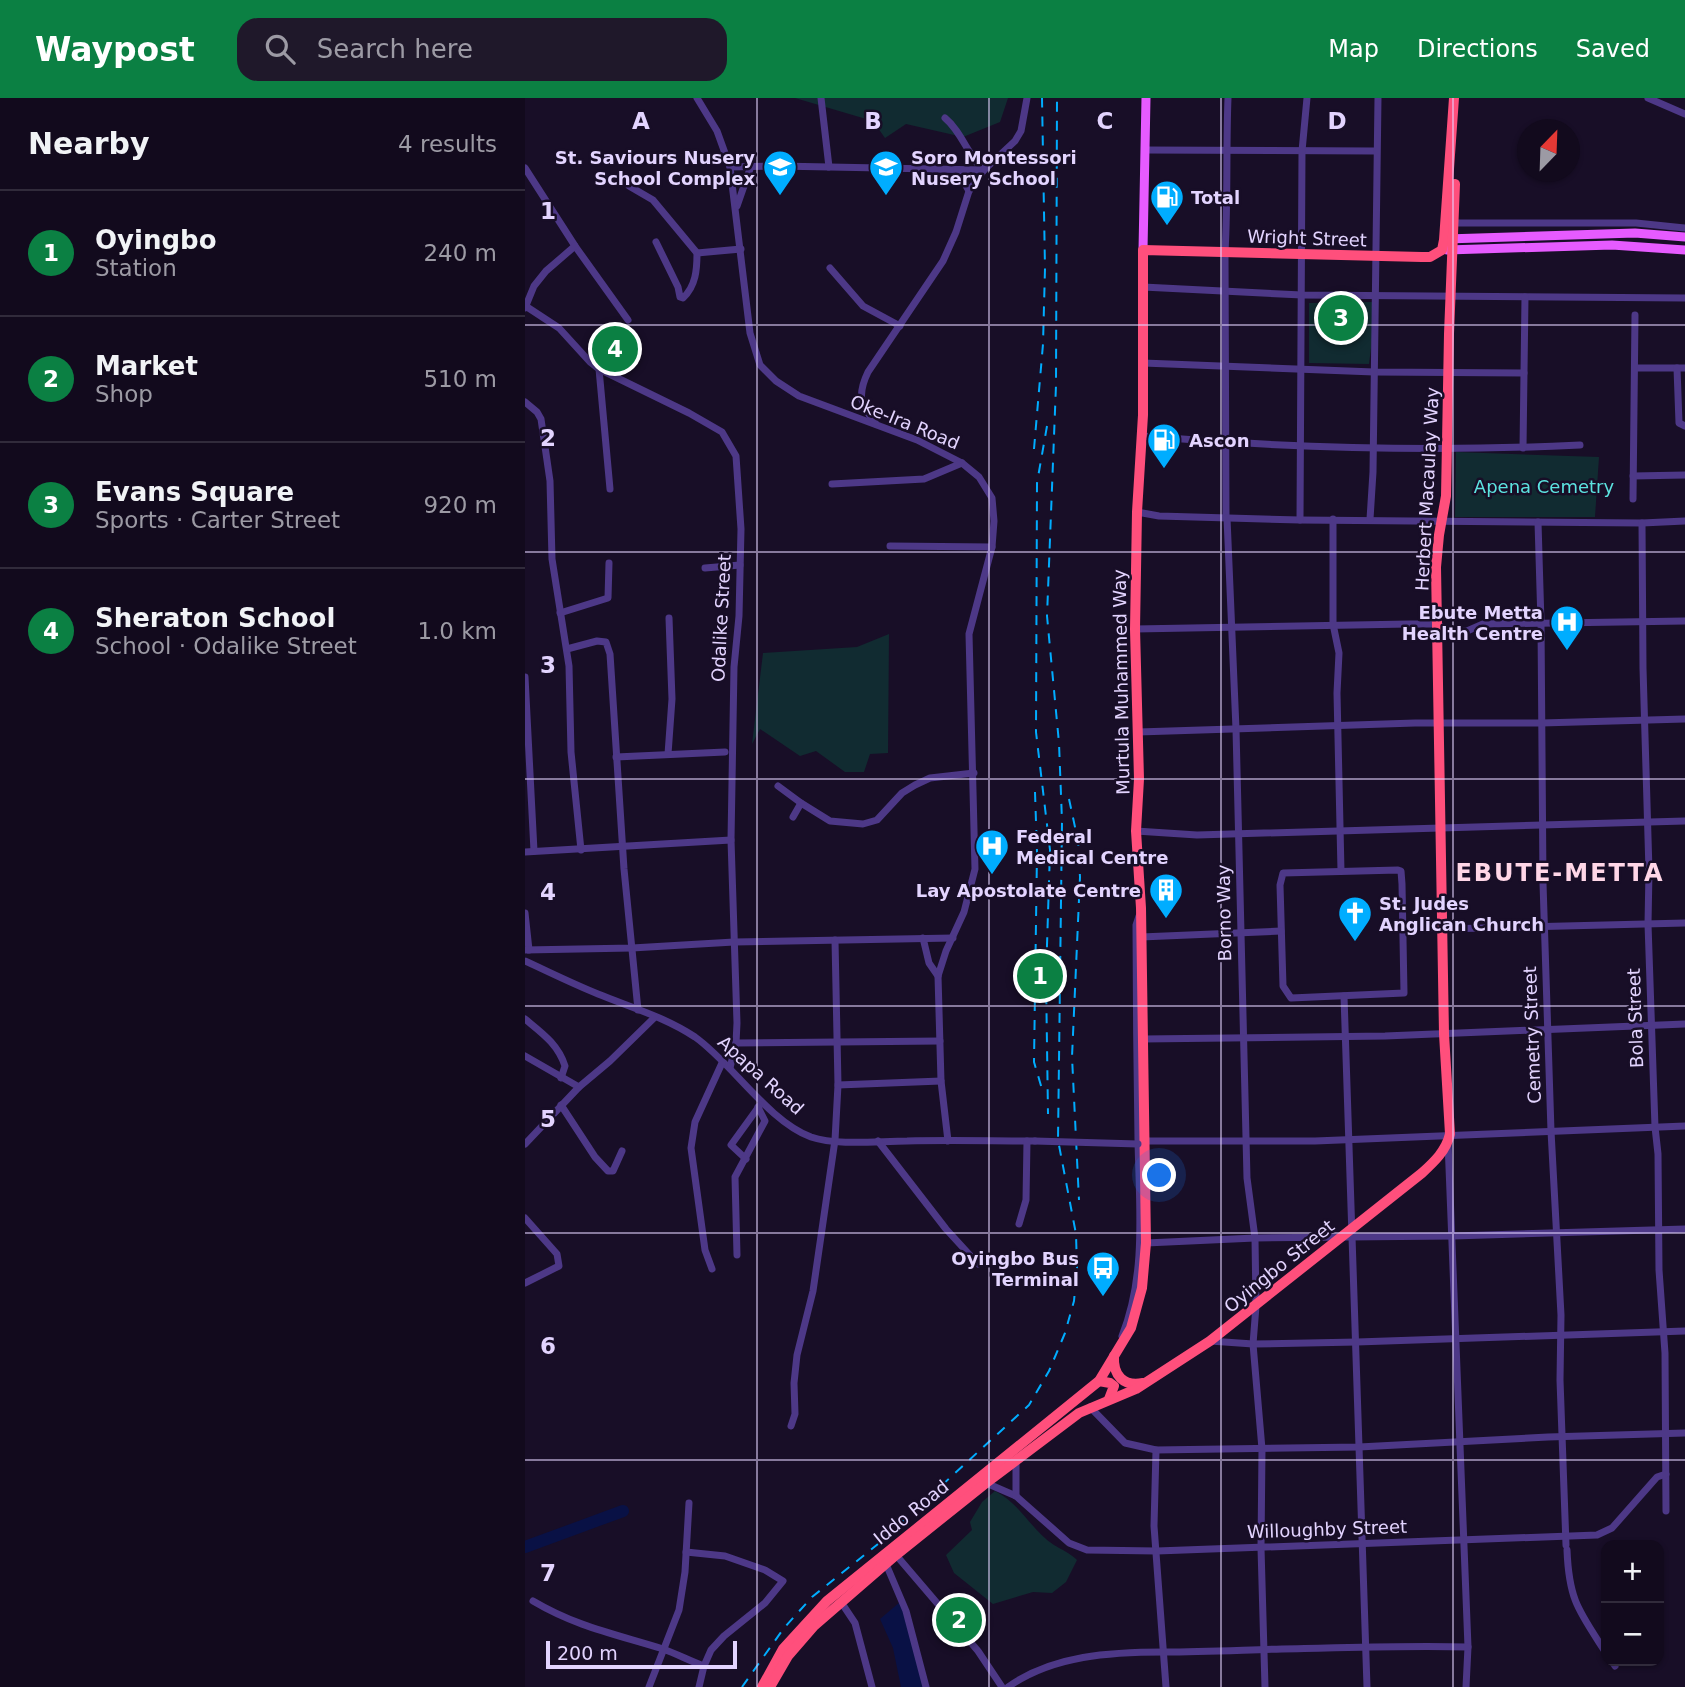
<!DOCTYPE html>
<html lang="en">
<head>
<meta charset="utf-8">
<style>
  :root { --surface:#120a1d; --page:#1f182a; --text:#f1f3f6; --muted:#9c9aa4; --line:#312b3b; --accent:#0b8043 }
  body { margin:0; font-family:"DejaVu Sans",sans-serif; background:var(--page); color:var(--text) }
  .controls { position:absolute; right:21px; bottom:21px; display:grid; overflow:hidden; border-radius:14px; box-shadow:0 2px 5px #0004 }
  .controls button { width:63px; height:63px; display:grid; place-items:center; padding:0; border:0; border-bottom:2px solid var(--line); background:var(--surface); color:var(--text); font:35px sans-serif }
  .compass { position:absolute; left:992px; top:21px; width:63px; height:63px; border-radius:50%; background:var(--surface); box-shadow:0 2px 5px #0004; rotate:23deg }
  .scale { position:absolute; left:21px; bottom:18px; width:191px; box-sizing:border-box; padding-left:7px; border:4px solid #e3d4ff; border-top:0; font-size:19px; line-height:24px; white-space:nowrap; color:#e3d4ff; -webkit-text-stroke:5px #180e27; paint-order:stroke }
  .you { position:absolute; left:635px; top:1078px; width:24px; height:24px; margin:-18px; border:5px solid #fff; border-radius:50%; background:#1a73e8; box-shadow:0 0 0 10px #1a73e833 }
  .badge { display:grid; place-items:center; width:46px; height:46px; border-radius:50%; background:var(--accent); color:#fff; font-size:23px; font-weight:700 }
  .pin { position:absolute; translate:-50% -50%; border:4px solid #fff; box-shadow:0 2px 7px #0006 }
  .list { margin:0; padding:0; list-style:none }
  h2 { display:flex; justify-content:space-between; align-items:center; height:91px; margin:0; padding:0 28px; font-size:30px }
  h2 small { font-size:23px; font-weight:400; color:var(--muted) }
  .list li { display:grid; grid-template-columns:46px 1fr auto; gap:21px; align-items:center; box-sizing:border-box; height:126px; padding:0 28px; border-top:2px solid var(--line) }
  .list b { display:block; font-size:26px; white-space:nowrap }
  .list p { margin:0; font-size:23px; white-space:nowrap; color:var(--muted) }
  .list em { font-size:23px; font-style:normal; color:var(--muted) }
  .icon { flex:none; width:38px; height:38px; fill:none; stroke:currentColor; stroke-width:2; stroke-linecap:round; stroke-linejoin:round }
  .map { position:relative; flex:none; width:1160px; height:1589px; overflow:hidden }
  header { display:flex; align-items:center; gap:42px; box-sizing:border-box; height:98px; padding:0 35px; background:var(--accent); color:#fff }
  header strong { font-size:33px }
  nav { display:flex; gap:38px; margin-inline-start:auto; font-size:24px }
  .search { width:490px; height:63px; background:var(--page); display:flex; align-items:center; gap:18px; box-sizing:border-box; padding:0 24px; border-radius:21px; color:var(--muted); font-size:26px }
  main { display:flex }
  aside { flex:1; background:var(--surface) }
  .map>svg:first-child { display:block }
</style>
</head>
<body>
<header>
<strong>Waypost</strong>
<div class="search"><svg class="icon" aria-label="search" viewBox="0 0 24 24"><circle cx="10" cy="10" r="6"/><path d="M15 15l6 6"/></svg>Search here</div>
<nav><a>Map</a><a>Directions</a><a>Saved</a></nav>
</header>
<main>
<aside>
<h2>Nearby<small>4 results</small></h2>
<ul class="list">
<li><span class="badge">1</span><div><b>Oyingbo</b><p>Station</p></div><em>240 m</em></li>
<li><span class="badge">2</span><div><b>Market</b><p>Shop</p></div><em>510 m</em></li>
<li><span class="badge">3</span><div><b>Evans Square</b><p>Sports · Carter Street</p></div><em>920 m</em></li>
<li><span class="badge">4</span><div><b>Sheraton School</b><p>School · Odalike Street</p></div><em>1.0 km</em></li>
</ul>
</aside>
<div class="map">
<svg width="1160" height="1589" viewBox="0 0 1160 1589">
  <rect width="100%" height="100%" fill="#180e27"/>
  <!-- green -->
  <g fill="#112b31">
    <path d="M 270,0 L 483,0 L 475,24 L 438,39 L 381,26 L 360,40 L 348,23 Z"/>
    <path d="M 847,204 L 848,235 L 844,266 L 784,265 L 784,205 Z"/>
    <path d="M 931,354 L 1074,359 L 1070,419 L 930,419 Z"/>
    <path d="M 364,536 L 363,655 L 345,656 L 339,674 L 320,674 L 291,653 L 275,658 L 235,631 L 227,646 L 238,555 L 332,549 Z"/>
    <path d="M 470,1393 C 495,1405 506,1432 529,1447 C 537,1452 545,1455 552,1462 L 541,1484 L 527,1495 L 508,1494 L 468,1506 L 429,1475 L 421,1457 L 447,1432 L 445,1424 L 457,1404 Z"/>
  </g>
  <!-- water -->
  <path fill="#091145" d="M 375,1504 L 404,1589 L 376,1589 L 368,1550 L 355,1521 Z"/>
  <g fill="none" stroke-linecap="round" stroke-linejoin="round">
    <!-- river -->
    <path stroke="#091145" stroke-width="12" d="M 0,1449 L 98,1413"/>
    <!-- minor -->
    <g stroke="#4d3887" stroke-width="7">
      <path d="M 172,0 L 192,33 L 205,69 L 225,235 L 235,267 L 251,283 L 274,298 L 392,342 L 437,365 L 454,379 L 467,400 L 469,423 L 467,449 L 444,536 L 450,771 L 439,814 L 421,853 L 413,878 L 416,983 L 423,1043"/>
      <path d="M 296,0 L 304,69"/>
      <path d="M 1123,0 L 1160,16"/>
      <path d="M 420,20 C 436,33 443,57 458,72"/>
      <path d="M 620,52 L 850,53"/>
      <path d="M 205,69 L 253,68 L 459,72"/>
      <path d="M 0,70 L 50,148 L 103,222"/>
      <path d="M 432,72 L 444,93"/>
      <path d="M 104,88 L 128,102 L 172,155 C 172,171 171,188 158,200 L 155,199 L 153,189 L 131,144"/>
      <path d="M 212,108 L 226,68"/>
      <path d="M 929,125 L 1111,125 L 1160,130"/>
      <path d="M 172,155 L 216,151"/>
      <path d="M 305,170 L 338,208 L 375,228"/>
      <path d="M 618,189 L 777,197 L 1160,200"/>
      <path d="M 2,209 L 34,230 L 65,264 L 74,271 L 164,315 L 197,334 L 211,358 L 216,431 L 214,518 L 209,569 L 206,742 L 212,925 L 211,945 L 205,970"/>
      <path d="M 0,210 L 9,188 L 21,173 L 50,148"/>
      <path d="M 618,265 L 849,274 L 999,275"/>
      <path d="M 1110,270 L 1160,270"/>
      <path d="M 1152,270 L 1154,325 L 1160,328"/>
      <path d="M 74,271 L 85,391"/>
      <path d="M 0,304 L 12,314 L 16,321 L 25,383 L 27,461 L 44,568 L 46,654 L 56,752"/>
      <path d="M 351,326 C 335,307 332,297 343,274 L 418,163 L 431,134 L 444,93 L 459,72 L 490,43 L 496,33 L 502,0"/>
      <path d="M 617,338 C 762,350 909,354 1055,347"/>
      <path d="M 998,350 L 1000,199"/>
      <path d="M 1108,378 L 1160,377"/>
      <path d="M 307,386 L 399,381 L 437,365"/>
      <path d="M 1108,401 L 1110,217"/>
      <path d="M 612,414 L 634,418 L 775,422 L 1117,425 L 1160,423"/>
      <path d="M 701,420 L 700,154 C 703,102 701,51 703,0"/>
      <path d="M 702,420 L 711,631 L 722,1080 L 730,1140 L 731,1208 L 728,1246 L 737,1351 L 736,1450 L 740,1589"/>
      <path d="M 808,421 L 808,526 L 814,555 L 812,595 L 816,773"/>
      <path d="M 845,421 L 848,374 L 853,0"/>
      <path d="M 775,422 L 777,53 L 782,0"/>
      <path d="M 1013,424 L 1016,525 L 1018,785 L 1026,1033 L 1036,1217 L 1035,1282 L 1041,1447"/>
      <path d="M 1117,425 L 1118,570 L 1124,773 L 1123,826 L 1130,1029 L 1133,1056 L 1134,1172 L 1140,1255 L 1141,1413"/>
      <path d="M 365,448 L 467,449"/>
      <path d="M 180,470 L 215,467"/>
      <path d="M 35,515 L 83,500 L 84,465"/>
      <path d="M 610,531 L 884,526 L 913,526 L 923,534 L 942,533 L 958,526 L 1160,523"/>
      <path d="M 42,551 L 72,543 L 81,544 L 85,556 L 99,771 L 113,912"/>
      <path d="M 0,579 L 9,753"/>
      <path d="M 613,634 L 890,625 L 1016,625 L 1160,621"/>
      <path d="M 143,656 L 147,601 L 144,520"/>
      <path d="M 91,659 L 200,654"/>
      <path d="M 253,688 L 276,705"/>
      <path d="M 268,719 L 276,705 L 305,723 L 338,726 L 352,722 L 377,695 L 390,687 L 405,680 L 449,675"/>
      <path d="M 611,733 L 672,737 L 1160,723"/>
      <path d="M 0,754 L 206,742"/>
      <path d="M 873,772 L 876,773 L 877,786 L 879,895 L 766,900 L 758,888 L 755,787 L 758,775 Z"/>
      <path d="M 0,815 L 4,852"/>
      <path d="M 877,829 L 918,831 L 1160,825"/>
      <path d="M 616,839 L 756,833"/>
      <path d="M 398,840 L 404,865 L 413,878"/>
      <path d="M 0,852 L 107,850 L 209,844 L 428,840"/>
      <path d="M 0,863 C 24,874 48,886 73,896 C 105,909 140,919 170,939 C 207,965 243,1023 286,1039 C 313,1048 353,1043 382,1043 C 424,1042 467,1043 510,1043"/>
      <path d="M 819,898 L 842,1589"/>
      <path d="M 0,921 C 17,935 33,946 40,968 L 36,980"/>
      <path d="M 618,941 L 860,938 L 1160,926"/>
      <path d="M 211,945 L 415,943"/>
      <path d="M 0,958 L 54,989"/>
      <path d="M 313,987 L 416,983"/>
      <path d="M 36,1007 L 70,1059 L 83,1073 L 88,1073 L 97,1053"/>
      <path d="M 353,1043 L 421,1131 L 453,1166"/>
      <path d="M 619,1043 L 790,1043 L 1160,1028"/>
      <path d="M 923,1044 L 943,1549 L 941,1589"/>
      <path d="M 0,1046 L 54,989 L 85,963 L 130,919"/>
      <path d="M 221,1061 L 206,1047 L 235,1007"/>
      <path d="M 0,1120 L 32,1156 L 34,1168 L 0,1185"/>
      <path d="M 494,1126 L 501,1102 L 502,1043"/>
      <path d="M 621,1145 L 730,1140 L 928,1138 L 1160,1131"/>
      <path d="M 212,1157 L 210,1079 L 240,1023 L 233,1009"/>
      <path d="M 187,1171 L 180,1152 L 166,1050 L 170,1024 L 197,965"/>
      <path d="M 597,1238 C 622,1176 614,1106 613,1041 C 612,970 611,898 611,827 L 614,818"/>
      <path d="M 685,1243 L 728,1246 L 832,1244 L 1160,1233"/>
      <path d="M 565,1309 L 600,1345 L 631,1352 L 834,1349 L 1023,1339 L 1160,1335"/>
      <path d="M 266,1328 L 270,1316 L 269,1285 L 272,1257 L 288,1193 L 310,1042 L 313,987 L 310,842"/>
      <path d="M 631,1352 L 629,1428 L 641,1589"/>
      <path d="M 461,1385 L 491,1398 L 544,1445 L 562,1452 L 632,1453 L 1072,1437 L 1087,1430 L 1132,1379 L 1141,1376"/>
      <path d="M 491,1398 L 491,1362"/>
      <path d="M 1042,1452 C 1044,1503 1054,1513 1081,1555"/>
      <path d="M 161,1454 L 200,1458 L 240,1472 L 258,1483 L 240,1505 L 199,1538 L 186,1552 L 179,1568 L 174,1589"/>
      <path d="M 371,1457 L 453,1553 L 477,1589"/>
      <path d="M 361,1466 L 381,1513 L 401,1589"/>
      <path d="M 8,1503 C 52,1529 90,1536 138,1551 C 152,1556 165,1563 179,1568"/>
      <path d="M 316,1504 L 330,1525 L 347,1589"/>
      <path d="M 1087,1563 L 1090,1568"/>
      <path d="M 124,1589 L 154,1512 L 160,1474 L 164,1405"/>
      <path d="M 483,1589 C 528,1557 586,1554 640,1554 C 679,1554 718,1552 757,1551 C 819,1550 881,1547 943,1549"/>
    </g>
    <!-- major -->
    <g stroke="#e65bff" stroke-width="9">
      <path d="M 921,141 L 1110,135 L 1160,139"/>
      <path d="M 618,152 L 621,0"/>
      <path d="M 922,152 L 1087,147 L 1160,152"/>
    </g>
    <!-- highway -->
    <g stroke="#ff4f7c" stroke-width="10">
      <path d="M 589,1258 C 588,1277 598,1289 618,1285"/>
      <path d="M 574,1283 L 585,1285 L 589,1288 L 584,1301"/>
      <path d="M 237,1589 L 258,1551 L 302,1503 L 574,1283 L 606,1230 L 617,1190 L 621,1145 L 616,810 L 611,733 L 614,681 L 610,531 L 612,414 L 618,317 L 618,152 L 897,159 L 905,159 L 917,152 L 919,142 L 929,0"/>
      <path d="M 245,1589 L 263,1558 L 289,1528 L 371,1457 L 461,1385 L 554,1315 L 611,1291 L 685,1243 L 897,1075 C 909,1064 921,1053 925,1036 L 919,936 L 911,469 L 914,437 L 921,398 L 924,236 L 930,86"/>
    </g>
    <!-- rail -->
    <g stroke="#00adff" stroke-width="2" stroke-dasharray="10 9" stroke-linecap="butt">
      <path d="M 522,328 L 512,385 L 511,634 L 525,752 L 521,879 L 523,1016"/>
      <path d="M 509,351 L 518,246 L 520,170 L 517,0"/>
      <path d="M 510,694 L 512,754 L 509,964 L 517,991"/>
      <path d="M 544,701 L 553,743 L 555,779 L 547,959 L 554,1102"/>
      <path d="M 217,1589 L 259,1530 L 287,1499 L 353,1446 L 504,1307 L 524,1273 L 540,1235 L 549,1203 L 552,1170 L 551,1136 L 533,1042 L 537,723 L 534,645 L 522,518 L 531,287 L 532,0"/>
    </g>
    <!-- minor-bridge -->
    <path stroke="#4d3887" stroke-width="7" d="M 510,1043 L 613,1046"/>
  </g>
  <!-- grid -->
  <path fill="none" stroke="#e3d4ff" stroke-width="2" stroke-opacity="0.55" d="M 232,0 L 232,1589M 464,0 L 464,1589M 696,0 L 696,1589M 928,0 L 928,1589M 0,227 L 1160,227M 0,454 L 1160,454M 0,681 L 1160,681M 0,908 L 1160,908M 0,1135 L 1160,1135M 0,1362 L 1160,1362"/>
  <!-- icons -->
  <defs>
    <g id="school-pin" transform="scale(1.75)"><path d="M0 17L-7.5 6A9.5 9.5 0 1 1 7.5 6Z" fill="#00adff" stroke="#180e27"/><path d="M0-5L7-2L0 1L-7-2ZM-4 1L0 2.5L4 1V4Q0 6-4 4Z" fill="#fff"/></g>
    <g id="fuel-pin" transform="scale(1.75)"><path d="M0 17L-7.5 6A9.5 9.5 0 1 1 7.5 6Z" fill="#00adff" stroke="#180e27"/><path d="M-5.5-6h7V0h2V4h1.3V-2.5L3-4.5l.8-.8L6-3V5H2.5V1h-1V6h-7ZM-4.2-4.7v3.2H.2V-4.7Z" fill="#fff"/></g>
    <g id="hospital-pin" transform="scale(1.75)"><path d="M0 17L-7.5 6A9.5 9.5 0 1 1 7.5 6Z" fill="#00adff" stroke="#180e27"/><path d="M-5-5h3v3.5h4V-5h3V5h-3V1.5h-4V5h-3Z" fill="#fff"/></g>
    <g id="building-pin" transform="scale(1.75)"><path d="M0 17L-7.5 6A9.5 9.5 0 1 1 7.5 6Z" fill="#00adff" stroke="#180e27"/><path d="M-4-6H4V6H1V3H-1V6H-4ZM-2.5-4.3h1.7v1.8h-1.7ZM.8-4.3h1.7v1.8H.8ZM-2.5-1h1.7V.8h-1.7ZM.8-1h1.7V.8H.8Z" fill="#fff"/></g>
    <g id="church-pin" transform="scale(1.75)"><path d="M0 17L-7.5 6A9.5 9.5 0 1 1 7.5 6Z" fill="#00adff" stroke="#180e27"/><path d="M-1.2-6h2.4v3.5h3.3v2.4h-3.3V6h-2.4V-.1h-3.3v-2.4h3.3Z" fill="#fff"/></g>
    <g id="bus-pin" transform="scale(1.75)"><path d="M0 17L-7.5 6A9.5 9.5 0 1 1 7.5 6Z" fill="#00adff" stroke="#180e27"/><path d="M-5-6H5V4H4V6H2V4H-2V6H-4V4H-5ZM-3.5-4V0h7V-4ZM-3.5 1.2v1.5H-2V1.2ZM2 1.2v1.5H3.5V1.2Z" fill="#fff"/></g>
  </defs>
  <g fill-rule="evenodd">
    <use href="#school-pin" x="255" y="69"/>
    <use href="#school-pin" x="361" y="69"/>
    <use href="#fuel-pin" x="642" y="99"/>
    <use href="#fuel-pin" x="639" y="342"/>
    <use href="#hospital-pin" x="1042" y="524"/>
    <use href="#hospital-pin" x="467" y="748"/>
    <use href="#building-pin" x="641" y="792"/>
    <use href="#church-pin" x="830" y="815"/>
    <use href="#bus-pin" x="578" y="1170"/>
  </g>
  <g text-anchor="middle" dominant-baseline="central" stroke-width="5" stroke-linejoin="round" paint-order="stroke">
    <!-- poi labels -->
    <g font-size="18" font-weight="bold" fill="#e3d4ff" stroke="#180e27" text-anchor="start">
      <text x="230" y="59" text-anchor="end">St. Saviours Nusery<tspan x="230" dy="21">School Complex</tspan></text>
      <text x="386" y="59">Soro Montessori<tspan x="386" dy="21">Nusery School</tspan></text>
      <text x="666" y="99">Total</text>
      <text x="664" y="342">Ascon</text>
      <text x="1018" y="514" text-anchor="end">Ebute Metta<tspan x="1018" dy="21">Health Centre</tspan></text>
      <text x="491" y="738">Federal<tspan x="491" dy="21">Medical Centre</tspan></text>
      <text x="616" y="792" text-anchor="end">Lay Apostolate Centre</text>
      <text x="854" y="805">St. Judes<tspan x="854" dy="21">Anglican Church</tspan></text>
      <text x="554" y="1160" text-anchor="end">Oyingbo Bus<tspan x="554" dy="21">Terminal</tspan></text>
    </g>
    <!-- street labels -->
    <g font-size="18" fill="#e3d4ff" stroke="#180e27">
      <text transform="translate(782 140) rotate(2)">Wright Street</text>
      <text transform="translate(380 324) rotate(22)">Oke-Ira Road</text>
      <text transform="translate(902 391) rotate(-87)">Herbert Macaulay Way</text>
      <text transform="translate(196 520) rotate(-87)">Odalike Street</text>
      <text transform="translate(596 584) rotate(-91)">Murtula Muhammed Way</text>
      <text transform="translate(699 815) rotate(-91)">Borno Way</text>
      <text transform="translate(1110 920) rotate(-92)">Bola Street</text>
      <text transform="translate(1007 937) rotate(-92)">Cemetry Street</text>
      <text transform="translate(236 977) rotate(42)">Apapa Road</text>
      <text transform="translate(754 1168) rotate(-39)">Oyingbo Street</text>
      <text transform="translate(386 1414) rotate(-39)">Iddo Road</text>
      <text transform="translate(802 1431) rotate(-2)">Willoughby Street</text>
    </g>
    <!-- park labels -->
    <g font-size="18" fill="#5ce3e0" stroke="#180e27">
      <text x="1019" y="388">Apena Cemetry</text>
    </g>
    <!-- district labels -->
    <g font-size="24" font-weight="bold" letter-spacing="2" fill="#ffd6e7" stroke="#180e27">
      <text x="1035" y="775">EBUTE-METTA</text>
    </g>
  </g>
  <g font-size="23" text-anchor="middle" font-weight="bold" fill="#e3d4ff" stroke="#180e27" stroke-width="5" stroke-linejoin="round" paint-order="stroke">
    <text x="116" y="31">A</text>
    <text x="348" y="31">B</text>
    <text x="580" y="31">C</text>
    <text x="812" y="31">D</text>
    <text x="23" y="121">1</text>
    <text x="23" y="348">2</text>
    <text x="23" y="575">3</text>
    <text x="23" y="802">4</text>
    <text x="23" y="1029">5</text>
    <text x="23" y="1256">6</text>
    <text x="23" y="1483">7</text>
  </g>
</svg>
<div class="controls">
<button>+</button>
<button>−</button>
</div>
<svg class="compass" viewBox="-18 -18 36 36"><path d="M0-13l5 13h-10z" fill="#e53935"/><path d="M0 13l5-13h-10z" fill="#9c9aa4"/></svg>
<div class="scale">200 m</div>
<div class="you"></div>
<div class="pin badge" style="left:515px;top:878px">1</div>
<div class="pin badge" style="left:434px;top:1522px">2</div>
<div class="pin badge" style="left:816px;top:220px">3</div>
<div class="pin badge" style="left:90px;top:251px">4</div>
</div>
</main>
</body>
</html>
